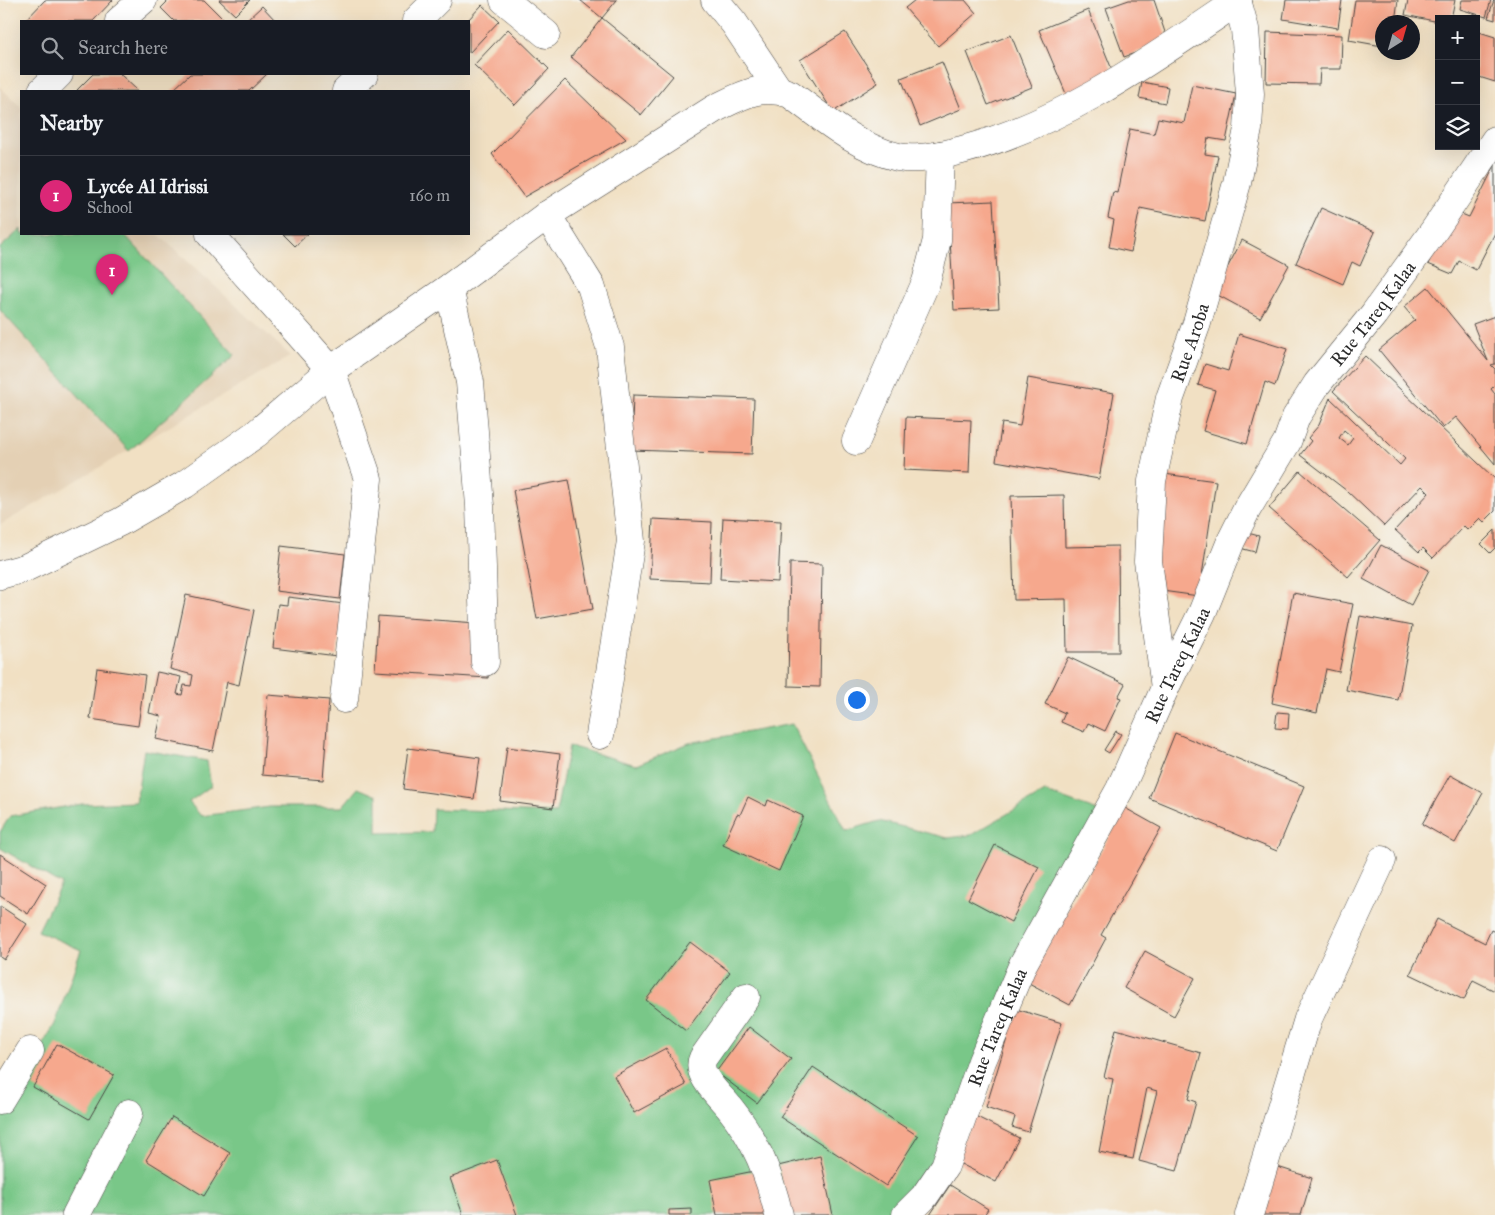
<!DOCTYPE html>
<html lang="en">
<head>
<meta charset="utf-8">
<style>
  :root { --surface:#171b24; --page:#20242c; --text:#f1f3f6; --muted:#9ea1a6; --line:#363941; --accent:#db2777 }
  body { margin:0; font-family:"IM FELL Great Primer",serif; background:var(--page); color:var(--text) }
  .controls { position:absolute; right:15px; top:15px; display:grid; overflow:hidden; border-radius:0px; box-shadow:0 5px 20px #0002 }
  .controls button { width:45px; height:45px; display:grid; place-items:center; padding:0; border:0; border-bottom:1px solid var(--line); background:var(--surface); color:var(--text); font:25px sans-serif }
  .compass { position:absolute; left:1375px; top:15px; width:45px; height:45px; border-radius:50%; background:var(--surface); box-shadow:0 5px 20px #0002; rotate:37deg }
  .you { position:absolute; left:856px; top:699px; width:18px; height:18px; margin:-12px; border:4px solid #fff; border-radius:50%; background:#1a73e8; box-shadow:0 0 0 8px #1a73e833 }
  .badge { display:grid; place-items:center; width:32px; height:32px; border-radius:50%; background:var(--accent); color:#fff; font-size:16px; font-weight:700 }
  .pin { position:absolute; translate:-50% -41px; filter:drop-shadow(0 1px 2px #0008) }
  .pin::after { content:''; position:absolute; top:26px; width:18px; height:15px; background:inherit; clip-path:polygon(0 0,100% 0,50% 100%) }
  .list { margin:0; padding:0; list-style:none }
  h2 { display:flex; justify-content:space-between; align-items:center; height:65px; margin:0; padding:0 20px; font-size:21px }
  h2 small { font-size:16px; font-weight:400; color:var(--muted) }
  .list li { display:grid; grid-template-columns:32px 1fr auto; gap:15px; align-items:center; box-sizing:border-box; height:80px; padding:0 20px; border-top:1px solid var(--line) }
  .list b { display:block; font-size:19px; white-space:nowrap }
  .list p { margin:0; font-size:16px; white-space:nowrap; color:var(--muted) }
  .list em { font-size:16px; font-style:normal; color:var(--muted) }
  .icon { flex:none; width:28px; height:28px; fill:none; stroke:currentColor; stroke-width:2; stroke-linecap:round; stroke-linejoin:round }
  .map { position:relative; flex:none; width:1495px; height:1215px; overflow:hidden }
  .search { position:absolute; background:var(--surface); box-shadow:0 5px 20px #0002; left:20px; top:20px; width:450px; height:55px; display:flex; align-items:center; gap:12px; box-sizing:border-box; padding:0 18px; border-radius:0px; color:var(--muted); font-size:19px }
  .panel { position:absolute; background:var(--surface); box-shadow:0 5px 20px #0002; left:20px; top:90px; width:450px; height:145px; border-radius:0px }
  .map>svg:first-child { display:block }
</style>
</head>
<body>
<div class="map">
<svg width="1495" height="1215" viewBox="0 0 1495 1215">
  <rect width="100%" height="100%" fill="#f6f6f2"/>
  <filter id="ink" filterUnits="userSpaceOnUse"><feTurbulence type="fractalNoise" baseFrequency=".02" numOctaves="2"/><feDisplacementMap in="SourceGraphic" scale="10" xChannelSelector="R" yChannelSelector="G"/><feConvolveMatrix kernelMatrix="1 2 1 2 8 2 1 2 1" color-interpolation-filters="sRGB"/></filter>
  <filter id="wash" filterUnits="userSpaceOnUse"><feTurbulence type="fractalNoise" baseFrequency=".0096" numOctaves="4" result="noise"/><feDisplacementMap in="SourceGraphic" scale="20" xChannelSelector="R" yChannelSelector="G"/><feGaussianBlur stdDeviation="1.12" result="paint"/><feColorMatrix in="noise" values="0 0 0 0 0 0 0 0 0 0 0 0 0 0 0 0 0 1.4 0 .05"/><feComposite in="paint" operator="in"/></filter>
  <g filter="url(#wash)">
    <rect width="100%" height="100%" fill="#f1e0c3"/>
    <!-- built -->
    <path fill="#e4d0b4" d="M 0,87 L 21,107 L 21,234 L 158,234 L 291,356 L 0,525 Z"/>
    <!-- green -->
    <g fill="#79c788" stroke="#52795a">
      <path d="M 21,229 L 21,234 L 124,234 L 235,355 L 129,451 L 0,310 L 0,248 Z"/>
      <path d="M 792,724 L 846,831 L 879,821 L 948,838 L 971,835 L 1045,792 L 1106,814 L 906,1215 L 0,1215 L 0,1115 L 55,1024 L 81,950 L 38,931 L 61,884 L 0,848 L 0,832 L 10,816 L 82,804 L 136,802 L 144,750 L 207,761 L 211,786 L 189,802 L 201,816 L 270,807 L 342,807 L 358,788 L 377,796 L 377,833 L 432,832 L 433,809 L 556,813 L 569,746 L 636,765 L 689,743 Z"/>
    </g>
    <g id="blocks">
      <!-- building -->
      <g fill="#f6a88d" fill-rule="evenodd">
        <path d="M 45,0 L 113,0 L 93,21 L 25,21 Z"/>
        <path d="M 169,0 L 204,0 L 225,21 L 174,21 L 161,8 Z"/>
        <path d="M 219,0 L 250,0 L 235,15 Z"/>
        <path d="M 580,0 L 617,0 L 602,18 Z"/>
        <path d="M 915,0 L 965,0 L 976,13 L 938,46 L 905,8 Z"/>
        <path d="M 1129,0 L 1154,0 L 1168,41 L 1124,57 L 1106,8 Z"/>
        <path d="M 1286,0 L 1342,0 L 1338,28 L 1283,19 Z"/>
        <path d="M 1355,0 L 1398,0 L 1395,22 L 1382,22 L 1382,46 L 1349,40 Z"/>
        <path d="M 1408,0 L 1455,0 L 1451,19 L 1439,19 L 1439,22 L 1405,15 Z"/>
        <path d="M 1462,0 L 1491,0 L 1486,17 L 1460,9 Z"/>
        <path d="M 1494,0 L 1495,0 L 1495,20 L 1488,18 Z"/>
        <path d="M 482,5 L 499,21 L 469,53 L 469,21 L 467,21 Z"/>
        <path d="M 262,6 L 276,21 L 246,21 Z"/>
        <path d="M 1088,10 L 1115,77 L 1067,96 L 1039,30 Z"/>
        <path d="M 602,18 L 673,76 L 641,115 L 571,57 Z"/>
        <path d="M 508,29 L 549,69 L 515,105 L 474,65 Z"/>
        <path d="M 1476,31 L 1495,37 L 1495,82 L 1476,76 Z"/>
        <path d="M 845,32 L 878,83 L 833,112 L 800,60 Z"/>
        <path d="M 1267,32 L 1342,35 L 1341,69 L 1320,69 L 1319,84 L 1266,83 Z"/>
        <path d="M 1011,35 L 1032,87 L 988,105 L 967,52 Z"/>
        <path d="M 942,62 L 961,109 L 920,126 L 901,78 Z"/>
        <path d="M 93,74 L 120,74 L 138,91 L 78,91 L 77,90 Z"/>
        <path d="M 190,74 L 267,74 L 249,91 L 172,91 Z"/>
        <path d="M 565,80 L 626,139 L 524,197 L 492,154 Z"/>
        <path d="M 1142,82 L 1168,87 L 1165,103 L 1139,98 Z"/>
        <path d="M 1192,85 L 1236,94 L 1226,141 L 1208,138 L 1205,154 L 1218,156 L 1205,221 L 1140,208 L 1131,252 L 1109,247 L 1114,220 L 1108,218 L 1113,192 L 1117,193 L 1130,129 L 1154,134 L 1158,118 L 1184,123 Z"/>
        <path d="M 1495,165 L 1495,233 L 1476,270 L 1459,261 L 1452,274 L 1428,264 L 1454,211 L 1469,217 Z"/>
        <path d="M 993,201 L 999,308 L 954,310 L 948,203 Z"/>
        <path d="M 1321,208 L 1375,232 L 1360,266 L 1352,262 L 1343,284 L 1296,263 Z"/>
        <path d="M 283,234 L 308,234 L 295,246 Z"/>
        <path d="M 1242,240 L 1289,265 L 1260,318 L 1214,293 Z"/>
        <path d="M 1428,287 L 1488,361 L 1473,324 L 1495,316 L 1495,364 L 1491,365 L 1495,369 L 1495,385 L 1491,389 L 1495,394 L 1495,464 L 1456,417 L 1443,428 L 1379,350 L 1415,320 L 1404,307 Z"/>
        <path d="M 1239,334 L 1287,349 L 1275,386 L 1265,382 L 1247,444 L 1203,431 L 1215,390 L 1198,385 L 1205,364 L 1228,371 Z"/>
        <path d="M 1365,356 L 1495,479 L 1495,511 L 1484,522 L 1480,518 L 1468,530 L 1464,526 L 1433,558 L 1423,548 L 1419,552 L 1395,530 L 1429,493 L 1422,486 L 1384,526 L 1347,491 L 1300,455 L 1311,441 L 1308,438 L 1319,425 L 1330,398 L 1400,465 L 1405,459 L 1333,391 ZM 1344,430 L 1353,438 L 1348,445 L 1339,438 Z"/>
        <path d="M 1028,378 L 1114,393 L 1099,479 L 996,461 L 1002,423 L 1020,426 Z"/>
        <path d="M 633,395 L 754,399 L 752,454 L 631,450 Z"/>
        <path d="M 906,417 L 971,420 L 969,473 L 904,470 Z"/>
        <path d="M 1300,471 L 1380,540 L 1348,577 L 1269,508 Z"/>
        <path d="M 1164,474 L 1216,481 L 1199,596 L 1147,589 Z"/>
        <path d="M 569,480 L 593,609 L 537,619 L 513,490 Z"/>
        <path d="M 1064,495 L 1065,547 L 1118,546 L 1119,652 L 1067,652 L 1066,599 L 1014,600 L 1011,496 Z"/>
        <path d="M 723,518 L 781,521 L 778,582 L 720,579 Z"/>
        <path d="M 653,519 L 712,522 L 710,582 L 650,579 Z"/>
        <path d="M 1495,530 L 1495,548 L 1490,553 L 1481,544 Z"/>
        <path d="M 1240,531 L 1259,536 L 1255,552 L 1236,547 Z"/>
        <path d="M 1381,545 L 1429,570 L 1411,605 L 1363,579 Z"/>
        <path d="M 281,546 L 345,554 L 340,599 L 276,591 Z"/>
        <path d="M 790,563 L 822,564 L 820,687 L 788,686 Z"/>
        <path d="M 1293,593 L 1353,604 L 1339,672 L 1326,669 L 1317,713 L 1272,703 Z"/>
        <path d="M 186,595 L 254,610 L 239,685 L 227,682 L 213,751 L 156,739 L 161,716 L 149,713 L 157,672 L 181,677 L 177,694 L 182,695 L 184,685 L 191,686 L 193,675 L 170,669 Z"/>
        <path d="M 288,597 L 344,604 L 337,656 L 273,648 L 278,604 L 287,605 Z"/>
        <path d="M 378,616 L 491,624 L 488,678 L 375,671 Z"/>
        <path d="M 1360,616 L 1412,626 L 1398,700 L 1346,690 Z"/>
        <path d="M 1068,657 L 1125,684 L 1118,697 L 1121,698 L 1105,731 L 1088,723 L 1084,732 L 1061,722 L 1065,713 L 1045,704 Z"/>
        <path d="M 97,668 L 145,675 L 138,726 L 90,719 Z"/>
        <path d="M 268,695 L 329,700 L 323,780 L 262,775 Z"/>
        <path d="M 1277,712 L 1289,713 L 1288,729 L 1275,728 Z"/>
        <path d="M 1116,731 L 1121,734 L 1109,753 L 1104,750 Z"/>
        <path d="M 1175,733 L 1304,786 L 1277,851 L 1149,798 Z"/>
        <path d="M 507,747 L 560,754 L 553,808 L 500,801 Z"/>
        <path d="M 408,748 L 480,758 L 474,799 L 403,789 Z"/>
        <path d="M 1450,775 L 1483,793 L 1455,843 L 1422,824 Z"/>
        <path d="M 748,797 L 766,806 L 768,800 L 803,816 L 779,871 L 723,845 L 737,814 L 740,815 Z"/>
        <path d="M 1125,808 L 1161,828 L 1101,935 L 1106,938 L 1070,1005 L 1027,982 Z"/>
        <path d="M 995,845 L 1039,867 L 1011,922 L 968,899 Z"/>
        <path d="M 0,854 L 46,884 L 28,914 L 0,896 Z"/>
        <path d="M 0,906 L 27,924 L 4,960 L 0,957 Z"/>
        <path d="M 1437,919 L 1485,943 L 1491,930 L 1495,932 L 1495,991 L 1473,980 L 1464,1000 L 1410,974 Z"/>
        <path d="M 690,942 L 730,972 L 686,1031 L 646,1000 Z"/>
        <path d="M 1145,951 L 1195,978 L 1174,1016 L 1124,988 Z"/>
        <path d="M 1016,1009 L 1062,1023 L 1028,1132 L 1012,1127 L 1015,1117 L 986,1107 Z"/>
        <path d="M 749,1027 L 791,1059 L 757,1103 L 716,1072 Z"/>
        <path d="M 1116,1029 L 1201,1053 L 1188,1099 L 1196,1102 L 1177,1171 L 1139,1161 L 1157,1091 L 1147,1088 L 1133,1159 L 1099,1152 L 1113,1079 L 1104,1077 Z"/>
        <path d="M 57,1044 L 114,1075 L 89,1119 L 33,1087 Z"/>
        <path d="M 666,1048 L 686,1085 L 634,1113 L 614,1076 Z"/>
        <path d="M 813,1067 L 918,1136 L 886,1186 L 780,1117 Z"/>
        <path d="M 975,1116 L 1019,1138 L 996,1182 L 953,1160 Z"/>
        <path d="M 172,1117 L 230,1153 L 204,1196 L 146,1160 Z"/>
        <path d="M 820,1156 L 833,1215 L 790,1215 L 778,1166 Z"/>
        <path d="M 497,1160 L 517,1215 L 463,1215 L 450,1178 Z"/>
        <path d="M 1268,1164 L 1312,1178 L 1301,1215 L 1253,1215 Z"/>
        <path d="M 759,1170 L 769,1215 L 717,1215 L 710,1180 Z"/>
        <path d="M 950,1185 L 988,1209 L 984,1215 L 930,1215 Z"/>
        <path d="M 692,1209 L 692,1215 L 669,1215 L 669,1210 Z"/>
      </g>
    </g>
  </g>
  <g filter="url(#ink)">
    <use href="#blocks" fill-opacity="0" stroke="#494642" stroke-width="1"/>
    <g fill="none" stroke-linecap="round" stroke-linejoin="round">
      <!-- street casing -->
      <g stroke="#494642" stroke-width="29">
        <g id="street">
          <path d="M 504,0 L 546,34"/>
          <path d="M 715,0 L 734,23 L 778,89"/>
          <path d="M 119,21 L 143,0"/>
          <path d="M 416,21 L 437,0"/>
          <path d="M 42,91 L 59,74"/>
          <path d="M 346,91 L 364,74"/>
          <path d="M 547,215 L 591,286 L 610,347 L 631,541 L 600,735"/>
          <path d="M 210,234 L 331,370 L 368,479 L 344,699"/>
          <path d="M 449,288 L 470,382 L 480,506 L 485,662"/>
          <path d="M 856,441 L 926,282 L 937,240 L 940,155"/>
          <path d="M 0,575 L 25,568 L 120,522 L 184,485 L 257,433 L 331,370 L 449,288 L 547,215 L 714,109 C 741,96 761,83 790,94 C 823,118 857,148 898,157 C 918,161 943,155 962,150 C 1064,123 1151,60 1238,1"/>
          <path id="s1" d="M 1165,688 L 1148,561 L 1152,481 L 1170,398 L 1197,323 L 1237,183 L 1248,129 L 1250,94 L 1245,29 L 1237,0"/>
          <path d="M 746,997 L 703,1058 C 695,1074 719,1095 729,1107 C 756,1140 769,1174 779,1215"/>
          <path d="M 0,1100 L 30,1051"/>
          <path d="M 76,1215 L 129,1113"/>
          <path id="s2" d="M 906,1215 L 924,1197 L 945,1166 L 982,1061 L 1023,964 L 1120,789 L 1165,688 L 1202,613 L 1231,541 L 1247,509 L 1287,442 L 1296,417 L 1317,384 L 1374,314 L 1433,232 L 1495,140"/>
          <path d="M 1249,1215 L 1308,1019 L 1382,860"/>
        </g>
      </g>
      <!-- street -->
      <use href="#street" stroke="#fff" stroke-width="28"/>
    </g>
  </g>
  <g text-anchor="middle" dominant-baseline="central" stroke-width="4" stroke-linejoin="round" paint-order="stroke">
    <!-- street labels -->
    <g font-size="19" fill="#2b2b2b" stroke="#f6f6f2">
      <text stroke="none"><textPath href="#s2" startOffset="1021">Rue Tareq Kalaa</textPath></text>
      <text stroke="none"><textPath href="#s1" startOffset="352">Rue Aroba</textPath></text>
      <text stroke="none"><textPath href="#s2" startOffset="616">Rue Tareq Kalaa</textPath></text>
      <text stroke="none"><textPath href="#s2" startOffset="211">Rue Tareq Kalaa</textPath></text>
    </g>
  </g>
</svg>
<div class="controls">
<button>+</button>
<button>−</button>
<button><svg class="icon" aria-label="layers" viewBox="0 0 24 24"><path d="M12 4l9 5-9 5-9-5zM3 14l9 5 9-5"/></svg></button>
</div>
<svg class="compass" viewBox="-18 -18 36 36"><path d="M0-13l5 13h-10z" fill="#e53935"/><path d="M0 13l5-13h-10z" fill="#9ea1a6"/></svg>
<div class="you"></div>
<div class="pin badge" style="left:112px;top:295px">1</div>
<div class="search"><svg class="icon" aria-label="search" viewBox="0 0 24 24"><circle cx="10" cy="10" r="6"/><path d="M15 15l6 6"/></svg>Search here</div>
<section class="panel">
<h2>Nearby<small></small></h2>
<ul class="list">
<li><span class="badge">1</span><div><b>Lycée Al Idrissi</b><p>School</p></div><em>160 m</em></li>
</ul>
</section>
</div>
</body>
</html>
